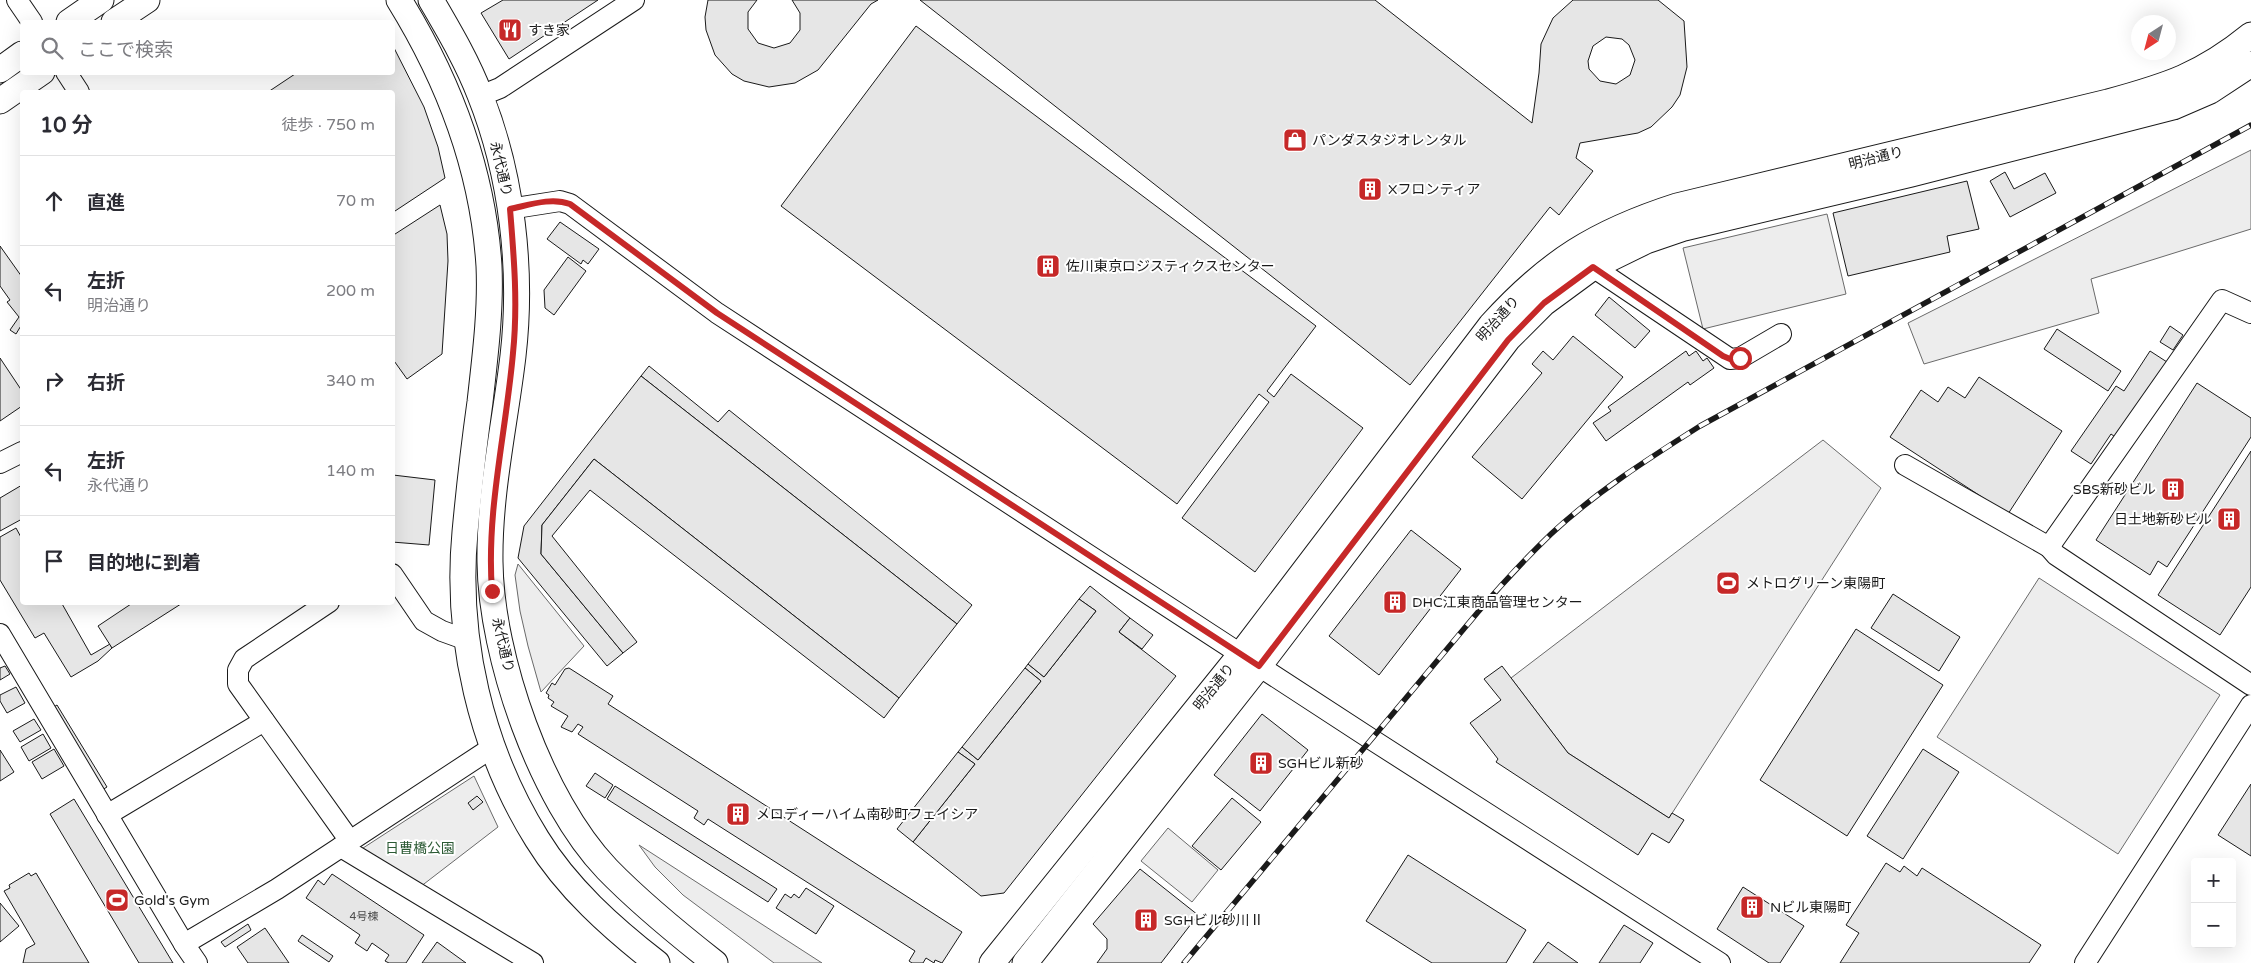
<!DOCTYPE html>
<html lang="ja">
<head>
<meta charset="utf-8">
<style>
  :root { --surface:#fff; --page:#f7f7f7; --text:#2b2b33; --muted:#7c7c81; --line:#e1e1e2 }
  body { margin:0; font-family:"Varela Round","Noto Sans JP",sans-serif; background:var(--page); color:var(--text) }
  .controls { position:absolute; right:15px; bottom:15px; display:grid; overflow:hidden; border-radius:5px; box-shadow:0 5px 20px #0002 }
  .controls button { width:45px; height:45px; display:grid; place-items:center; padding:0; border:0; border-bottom:1px solid var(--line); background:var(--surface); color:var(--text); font:25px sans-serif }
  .compass { position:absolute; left:2131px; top:15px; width:45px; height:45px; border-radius:50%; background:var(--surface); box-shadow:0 5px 20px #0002; rotate:216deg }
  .stop { position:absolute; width:15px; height:15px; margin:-11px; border:4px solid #c62828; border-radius:50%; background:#fff }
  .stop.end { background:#c62828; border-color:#fff; box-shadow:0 1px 5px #0008 }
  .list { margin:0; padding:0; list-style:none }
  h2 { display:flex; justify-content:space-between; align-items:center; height:65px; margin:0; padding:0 20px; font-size:21px }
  h2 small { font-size:16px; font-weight:400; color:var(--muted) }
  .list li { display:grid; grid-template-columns:32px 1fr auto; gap:15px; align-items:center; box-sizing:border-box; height:90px; padding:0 20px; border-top:1px solid var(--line) }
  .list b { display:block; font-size:19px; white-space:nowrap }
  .list p { margin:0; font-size:16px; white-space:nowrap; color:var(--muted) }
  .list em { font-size:16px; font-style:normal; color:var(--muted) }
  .icon { flex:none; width:28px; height:28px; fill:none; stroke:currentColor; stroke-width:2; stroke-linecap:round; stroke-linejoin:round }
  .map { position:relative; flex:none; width:2251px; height:963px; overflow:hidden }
  .search { position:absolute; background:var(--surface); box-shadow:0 5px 20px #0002; left:20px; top:20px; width:375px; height:55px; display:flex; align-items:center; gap:12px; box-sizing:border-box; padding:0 18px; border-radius:5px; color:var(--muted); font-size:19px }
  .panel { position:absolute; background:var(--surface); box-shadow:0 5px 20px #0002; left:20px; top:90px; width:375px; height:515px; border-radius:5px }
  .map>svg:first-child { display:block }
</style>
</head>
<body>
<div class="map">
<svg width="2251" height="963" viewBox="0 0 2251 963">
  <rect width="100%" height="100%" fill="#fff"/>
  <!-- built -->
  <g fill="#ededed" stroke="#6a6a6a">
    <path d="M 2251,150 L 2251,229 L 2091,279 L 2099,313 L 1924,364 L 1908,323 Z"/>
    <path d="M 1827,214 L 1846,294 L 1703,329 L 1683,248 Z"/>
    <path d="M 1823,440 L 1881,488 L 1669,818 L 1568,753 L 1511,678 Z"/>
    <path d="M 518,564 L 584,646 L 541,692 L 528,646 L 520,611 L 515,575 Z"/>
    <path d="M 2039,578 L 2220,695 L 2118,854 L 1937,737 Z"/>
    <path d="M 474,776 L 498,827 L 420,887 L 360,850 Z"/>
    <path d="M 1168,828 L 1218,870 L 1192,902 L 1141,861 Z"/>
    <path d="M 639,845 L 822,963 L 774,963 L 683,895 L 655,867 Z"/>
  </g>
  <!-- building -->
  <g fill="#e6e6e6" stroke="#1a1a1a" fill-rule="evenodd">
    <path d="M 503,0 L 598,0 L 509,59 L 481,13 Z"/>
    <path d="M 708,0 L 757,0 L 748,12 L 748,29 L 758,43 L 774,48 L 790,43 L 800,30 L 800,13 L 792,0 L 878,0 L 871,4 L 818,70 L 795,83 L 769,87 L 744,81 L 732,74 L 715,55 L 706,30 L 705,17 Z"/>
    <path d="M 920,0 L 1375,0 L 1532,123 L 1539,73 L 1541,44 L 1553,18 L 1573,0 L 1658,0 L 1684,21 L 1687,67 L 1680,95 L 1672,107 L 1651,127 L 1638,133 L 1580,143 L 1576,158 L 1593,171 L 1559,215 L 1550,207 L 1410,385 ZM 1606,37 L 1622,39 L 1629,45 L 1635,60 L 1630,75 L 1616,84 L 1600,81 L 1589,69 L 1588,61 L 1593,46 Z"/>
    <path d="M 916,26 L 1316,326 L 1267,391 L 1274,397 L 1291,374 L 1363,428 L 1255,572 L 1182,518 L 1269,402 L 1259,394 L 1177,504 L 781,206 Z"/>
    <path d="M 392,44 L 424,107 L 438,147 L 445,178 L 392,213 L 392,92 L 268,92 L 298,72 L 392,72 Z"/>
    <path d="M 2005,172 L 2014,189 L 2045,173 L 2056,193 L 2010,217 L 1990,181 Z"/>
    <path d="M 1967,181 L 1979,229 L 1947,236 L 1950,252 L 1848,276 L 1833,213 Z"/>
    <path d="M 440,205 L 447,234 L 448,261 L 442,354 L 407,379 L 392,358 L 392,236 Z"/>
    <path d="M 560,222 L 599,249 L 588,264 L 583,260 L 581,264 L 547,239 Z"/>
    <path d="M 0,246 L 22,277 L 22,324 L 16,334 L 10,330 L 19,317 L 7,302 L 10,300 L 0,286 Z"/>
    <path d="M 568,257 L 586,271 L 554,315 L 545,308 L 544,290 Z"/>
    <path d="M 1609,297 L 1650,331 L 1635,348 L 1595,315 Z"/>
    <path d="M 2170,326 L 2183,335 L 2173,350 L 2160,342 Z"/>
    <path d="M 2057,329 L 2121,371 L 2108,391 L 2044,349 Z"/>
    <path d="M 1573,336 L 1623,377 L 1522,499 L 1472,457 L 1542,373 L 1532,364 L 1543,351 L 1553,360 Z"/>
    <path d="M 1686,351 L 1689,356 L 1696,351 L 1703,361 L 1707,358 L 1714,368 L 1690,385 L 1688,382 L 1606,441 L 1593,423 L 1611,411 L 1608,407 Z"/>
    <path d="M 2150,351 L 2167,362 L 2118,439 L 2111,434 L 2091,464 L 2071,451 L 2116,386 L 2124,391 Z"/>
    <path d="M 0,358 L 22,391 L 22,406 L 0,421 Z"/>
    <path d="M 649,366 L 718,422 L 729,410 L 972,605 L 957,624 L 641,376 Z"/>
    <path d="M 641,376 L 957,624 L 899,698 L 594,459 L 542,525 L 541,554 L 623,653 L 607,666 L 518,558 L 524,526 Z"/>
    <path d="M 1979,377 L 2062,431 L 2008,514 L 1890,437 L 1921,390 L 1938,402 L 1948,387 L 1965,398 Z"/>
    <path d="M 2197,383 L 2251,418 L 2251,437 L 2167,567 L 2158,561 L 2150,575 L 2096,540 Z"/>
    <path d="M 2251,451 L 2251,587 L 2220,635 L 2158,595 Z"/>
    <path d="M 594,459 L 899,698 L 884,718 L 590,490 L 552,536 L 637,642 L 623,653 L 541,554 L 542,525 Z"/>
    <path d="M 393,475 L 435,480 L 429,545 L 392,542 Z"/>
    <path d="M 22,485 L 22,519 L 0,531 L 0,498 Z"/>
    <path d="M 16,528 L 22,539 L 22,602 L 61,602 L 91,655 L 110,644 L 112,648 L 98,661 L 71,677 L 44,633 L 35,638 L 0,580 L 0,537 Z"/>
    <path d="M 1411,530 L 1461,569 L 1379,675 L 1329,636 Z"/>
    <path d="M 1090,586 L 1130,618 L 1119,632 L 1176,676 L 1004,893 L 981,896 L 913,842 L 975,764 L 958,752 L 962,747 L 978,760 L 1041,681 L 1025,668 L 1028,664 L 1044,677 L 1096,611 L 1079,599 Z"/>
    <path d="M 1893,594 L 1960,637 L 1939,671 L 1871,628 Z"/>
    <path d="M 1079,599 L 1096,611 L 1044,677 L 1028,664 Z"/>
    <path d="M 134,602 L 184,602 L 112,648 L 98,626 Z"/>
    <path d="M 1130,618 L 1153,635 L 1142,649 L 1119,632 Z"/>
    <path d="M 1856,629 L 1943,685 L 1847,836 L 1760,780 Z"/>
    <path d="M 5,666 L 10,674 L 0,680 L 0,668 Z"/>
    <path d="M 1502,666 L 1568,753 L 1669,818 L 1672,813 L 1684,820 L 1669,843 L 1652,833 L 1638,855 L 1496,762 L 1498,759 L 1470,723 L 1501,700 L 1484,679 Z"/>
    <path d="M 569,668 L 613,696 L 608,704 L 962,932 L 942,963 L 935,960 L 934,963 L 926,958 L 923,963 L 912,963 L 909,961 L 915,951 L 708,819 L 704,825 L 694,818 L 698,811 L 578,734 L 583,727 L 578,724 L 572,732 L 561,727 L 568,716 L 551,706 L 554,702 L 548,698 L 549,695 L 546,693 L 552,683 L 555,685 L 565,669 Z"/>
    <path d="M 1025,668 L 1041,681 L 978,760 L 962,747 Z"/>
    <path d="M 16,687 L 25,703 L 7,713 L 0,701 L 0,695 Z"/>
    <path d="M 57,705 L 107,787 L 102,790 L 52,708 Z"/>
    <path d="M 1262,714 L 1308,750 L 1260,811 L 1214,775 Z"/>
    <path d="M 34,719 L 41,730 L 20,742 L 13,731 Z"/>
    <path d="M 43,734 L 51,748 L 29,761 L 21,747 Z"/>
    <path d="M 54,749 L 64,766 L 42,779 L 32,762 Z"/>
    <path d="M 1923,749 L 1959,772 L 1903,859 L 1867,836 Z"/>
    <path d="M 0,750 L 14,772 L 0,781 Z"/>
    <path d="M 958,752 L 975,764 L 913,842 L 897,829 Z"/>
    <path d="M 595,773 L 613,785 L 605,798 L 586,786 Z"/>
    <path d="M 2251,784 L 2251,856 L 2218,835 Z"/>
    <path d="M 615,786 L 777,889 L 768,902 L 607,799 Z"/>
    <path d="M 477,796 L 483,802 L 473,810 L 468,803 Z"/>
    <path d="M 1232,798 L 1261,822 L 1221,870 L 1192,846 Z"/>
    <path d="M 74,799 L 173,963 L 139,963 L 50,814 Z"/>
    <path d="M 1408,855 L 1526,930 L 1506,963 L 1432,963 L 1366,921 Z"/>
    <path d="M 1886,863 L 1900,872 L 1904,866 L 1917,876 L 1922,868 L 2041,945 L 2029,963 L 1840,963 L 1859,933 L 1846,925 Z"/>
    <path d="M 1140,869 L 1198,915 L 1161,963 L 1097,963 L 1107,949 L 1107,939 L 1093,924 Z"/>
    <path d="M 29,873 L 31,876 L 36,873 L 89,963 L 23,963 L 26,949 L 35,944 L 4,891 L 10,888 L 9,885 Z"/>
    <path d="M 332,874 L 424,935 L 406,963 L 389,963 L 385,961 L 389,955 L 372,943 L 367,951 L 355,943 L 360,935 L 306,898 L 318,880 L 324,885 Z"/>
    <path d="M 1743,887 L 1804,926 L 1780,963 L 1769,963 L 1717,929 Z"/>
    <path d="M 806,888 L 834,906 L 816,934 L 776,908 L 785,894 L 791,898 L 794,894 L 799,898 Z"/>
    <path d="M 0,903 L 19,926 L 0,942 Z"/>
    <path d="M 248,924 L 251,930 L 225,947 L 221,942 Z"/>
    <path d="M 1624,925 L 1653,943 L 1640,963 L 1599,963 Z"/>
    <path d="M 265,928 L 289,963 L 248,963 L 237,947 Z"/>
    <path d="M 302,935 L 333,956 L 329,962 L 298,941 Z"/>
    <path d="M 437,942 L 466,963 L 422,963 Z"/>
    <path d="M 1548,942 L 1578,963 L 1533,963 Z"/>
  </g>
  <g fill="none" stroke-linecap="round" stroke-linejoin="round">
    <!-- minor casing -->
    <g stroke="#1a1a1a" stroke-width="22">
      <g id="minor">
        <path d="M 17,0 L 32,22"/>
        <path d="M 66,72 L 79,92"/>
        <path d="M 480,96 L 500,88 L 634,0"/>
        <path d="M 509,209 L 560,201 L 570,204 L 717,313 L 1371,739 L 1720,963"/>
        <path d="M 1593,267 L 1730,359 L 1740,358 L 1781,334"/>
        <path d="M 0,463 L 22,452"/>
        <path d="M 1905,465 L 2049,547 L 2056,555 L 2251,685"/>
        <path d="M 2049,547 L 2222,300 L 2251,313"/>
        <path d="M 392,574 L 424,621 L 442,631 L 467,640"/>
        <path d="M 329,602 L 244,659 L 238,670 L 238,684 L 350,841"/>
        <path d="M 0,634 L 184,944"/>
        <path d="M 107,815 L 264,721"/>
        <path d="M 341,847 L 533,963"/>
        <path d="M 197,963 L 184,944 L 277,889 L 493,747"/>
        <path d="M 2085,963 L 2251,705"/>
      </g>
    </g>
    <!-- major casing -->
    <g stroke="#1a1a1a" stroke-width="27">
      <g id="major">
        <path d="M 399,0 C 449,81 483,171 489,266 C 491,311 485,357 480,402 C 474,445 469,489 465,532 C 455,638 481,749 537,839 C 567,888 612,928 657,963"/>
        <path d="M 431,0 C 449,31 467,61 480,95 C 512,175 523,270 513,356 C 505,424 489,493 490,562 C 491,657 541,800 607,869 C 640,903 678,934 715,963"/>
        <path d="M 69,22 L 101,0"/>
        <path d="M 114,22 L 147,0"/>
        <path d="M 0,70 L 22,54"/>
        <path d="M 0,101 L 42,72"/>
        <path d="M 992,963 L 1241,654 L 1491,325 C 1548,262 1596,232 1677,206 L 2108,102 C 2167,86 2202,75 2251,35"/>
        <path d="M 1025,963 L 1259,666 L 1508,339 L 1544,303 L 1593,267 L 1646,241 L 1684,228 L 1911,174 L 2173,107 L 2210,91 L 2251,64"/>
      </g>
    </g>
    <!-- minor -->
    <use href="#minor" stroke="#fff" stroke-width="20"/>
    <!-- major -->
    <use href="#major" stroke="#fff" stroke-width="25"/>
    <!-- rail casing -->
    <g stroke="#1a1a1a" stroke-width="5.5">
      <path id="rail" d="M 1184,963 L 1478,612 C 1501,585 1525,559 1551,534 C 1596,492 1648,459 1700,426 L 2251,125"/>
    </g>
    <!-- rail -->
    <use href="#rail" stroke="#fff" stroke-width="4" stroke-dasharray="11" stroke-linecap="butt"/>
  </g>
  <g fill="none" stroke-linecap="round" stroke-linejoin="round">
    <!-- route -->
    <path stroke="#c62828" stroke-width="6" d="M 492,591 C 486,511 506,433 513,353 C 518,305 514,257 510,209 C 529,205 551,197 570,204 L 717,313 L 1259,666 L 1508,340 L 1544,303 L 1593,267 L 1723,356 L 1730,359 L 1740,358"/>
  </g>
  <!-- icons -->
  <defs>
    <g id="restaurant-square" transform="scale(1.25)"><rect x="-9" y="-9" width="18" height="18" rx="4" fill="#c62828" stroke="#fff"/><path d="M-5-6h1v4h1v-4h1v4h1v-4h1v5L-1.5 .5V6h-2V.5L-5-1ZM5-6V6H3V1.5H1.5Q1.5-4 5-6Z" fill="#fff"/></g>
    <g id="shop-square" transform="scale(1.25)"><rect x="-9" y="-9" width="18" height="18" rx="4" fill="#c62828" stroke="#fff"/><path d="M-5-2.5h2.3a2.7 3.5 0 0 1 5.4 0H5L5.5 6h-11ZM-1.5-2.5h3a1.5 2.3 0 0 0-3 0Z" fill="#fff"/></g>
    <g id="building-square" transform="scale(1.25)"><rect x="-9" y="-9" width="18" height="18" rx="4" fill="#c62828" stroke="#fff"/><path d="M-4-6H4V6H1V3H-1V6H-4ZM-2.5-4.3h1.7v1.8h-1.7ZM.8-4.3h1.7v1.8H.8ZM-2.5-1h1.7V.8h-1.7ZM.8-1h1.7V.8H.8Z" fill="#fff"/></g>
    <g id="stadium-square" transform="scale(1.25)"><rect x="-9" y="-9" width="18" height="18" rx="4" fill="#c62828" stroke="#fff"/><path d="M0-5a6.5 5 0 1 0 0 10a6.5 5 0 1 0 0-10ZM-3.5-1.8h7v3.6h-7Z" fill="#fff"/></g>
  </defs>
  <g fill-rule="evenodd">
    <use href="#restaurant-square" x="510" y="30"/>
    <use href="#shop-square" x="1295" y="140"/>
    <use href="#building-square" x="1370" y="189"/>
    <use href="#building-square" x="1048" y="266"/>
    <use href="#building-square" x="2173" y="489"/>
    <use href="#building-square" x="2229" y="519"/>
    <use href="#stadium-square" x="1728" y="583"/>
    <use href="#building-square" x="1395" y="602"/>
    <use href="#building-square" x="1261" y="763"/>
    <use href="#building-square" x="738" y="814"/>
    <use href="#stadium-square" x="117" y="900"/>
    <use href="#building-square" x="1752" y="907"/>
    <use href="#building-square" x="1146" y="920"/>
  </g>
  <g text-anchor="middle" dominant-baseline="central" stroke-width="4" stroke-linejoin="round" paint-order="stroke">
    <!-- number labels -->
    <g font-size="11" fill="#4d4d4d">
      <text x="364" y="916">4号棟</text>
    </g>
    <!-- poi labels -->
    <g font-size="14" fill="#1a1a1a" stroke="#fff" text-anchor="start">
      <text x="528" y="30">すき家</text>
      <text x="1312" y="140">パンダスタジオレンタル</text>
      <text x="1388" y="189">Xフロンティア</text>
      <text x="1066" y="266">佐川東京ロジスティクスセンター</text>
      <text x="2156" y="489" text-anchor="end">SBS新砂ビル</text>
      <text x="2212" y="519" text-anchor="end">日土地新砂ビル</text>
      <text x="1746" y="583">メトログリーン東陽町</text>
      <text x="1412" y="602">DHC江東商品管理センター</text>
      <text x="1278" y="763">SGHビル新砂</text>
      <text x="756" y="814">メロディーハイム南砂町フェイシア</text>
      <text x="134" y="900">Gold's Gym</text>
      <text x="1770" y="907">Nビル東陽町</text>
      <text x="1164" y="920">SGHビル砂川Ⅱ</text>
    </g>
    <!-- street labels -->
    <g font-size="14" fill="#1a1a1a" stroke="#fff">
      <text transform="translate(1876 158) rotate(-14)">明治通り</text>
      <text transform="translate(501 169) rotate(77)">永代通り</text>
      <text transform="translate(1498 319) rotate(-48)">明治通り</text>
      <text transform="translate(503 645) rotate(77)">永代通り</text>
      <text transform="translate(1214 687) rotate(-51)">明治通り</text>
    </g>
    <!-- park labels -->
    <g font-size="14" fill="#2b5a34" stroke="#fff">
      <text x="420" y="848">日曹橋公園</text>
    </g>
  </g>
</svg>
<div class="controls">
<button>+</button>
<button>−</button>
</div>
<svg class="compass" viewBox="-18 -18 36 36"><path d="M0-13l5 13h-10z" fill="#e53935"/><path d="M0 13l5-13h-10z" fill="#7c7c81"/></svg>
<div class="stop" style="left:1740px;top:358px"></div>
<div class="stop end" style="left:492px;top:591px"></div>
<div class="search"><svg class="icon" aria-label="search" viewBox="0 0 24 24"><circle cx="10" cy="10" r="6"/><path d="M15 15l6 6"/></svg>ここで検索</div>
<section class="panel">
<h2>10 分<small>徒歩 · 750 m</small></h2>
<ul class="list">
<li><svg class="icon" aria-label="ahead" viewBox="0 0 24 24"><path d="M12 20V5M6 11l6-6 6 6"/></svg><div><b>直進</b></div><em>70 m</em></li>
<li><svg class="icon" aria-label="left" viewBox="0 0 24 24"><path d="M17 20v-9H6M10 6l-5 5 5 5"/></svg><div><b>左折</b><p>明治通り</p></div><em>200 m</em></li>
<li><svg class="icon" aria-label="right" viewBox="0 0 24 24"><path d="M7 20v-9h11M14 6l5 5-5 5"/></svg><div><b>右折</b></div><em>340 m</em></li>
<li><svg class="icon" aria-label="left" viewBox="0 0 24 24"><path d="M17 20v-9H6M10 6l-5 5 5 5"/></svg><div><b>左折</b><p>永代通り</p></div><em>140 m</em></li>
<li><svg class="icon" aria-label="arrive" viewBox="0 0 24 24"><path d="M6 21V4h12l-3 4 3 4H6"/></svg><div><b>目的地に到着</b></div></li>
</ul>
</section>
</div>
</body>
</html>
